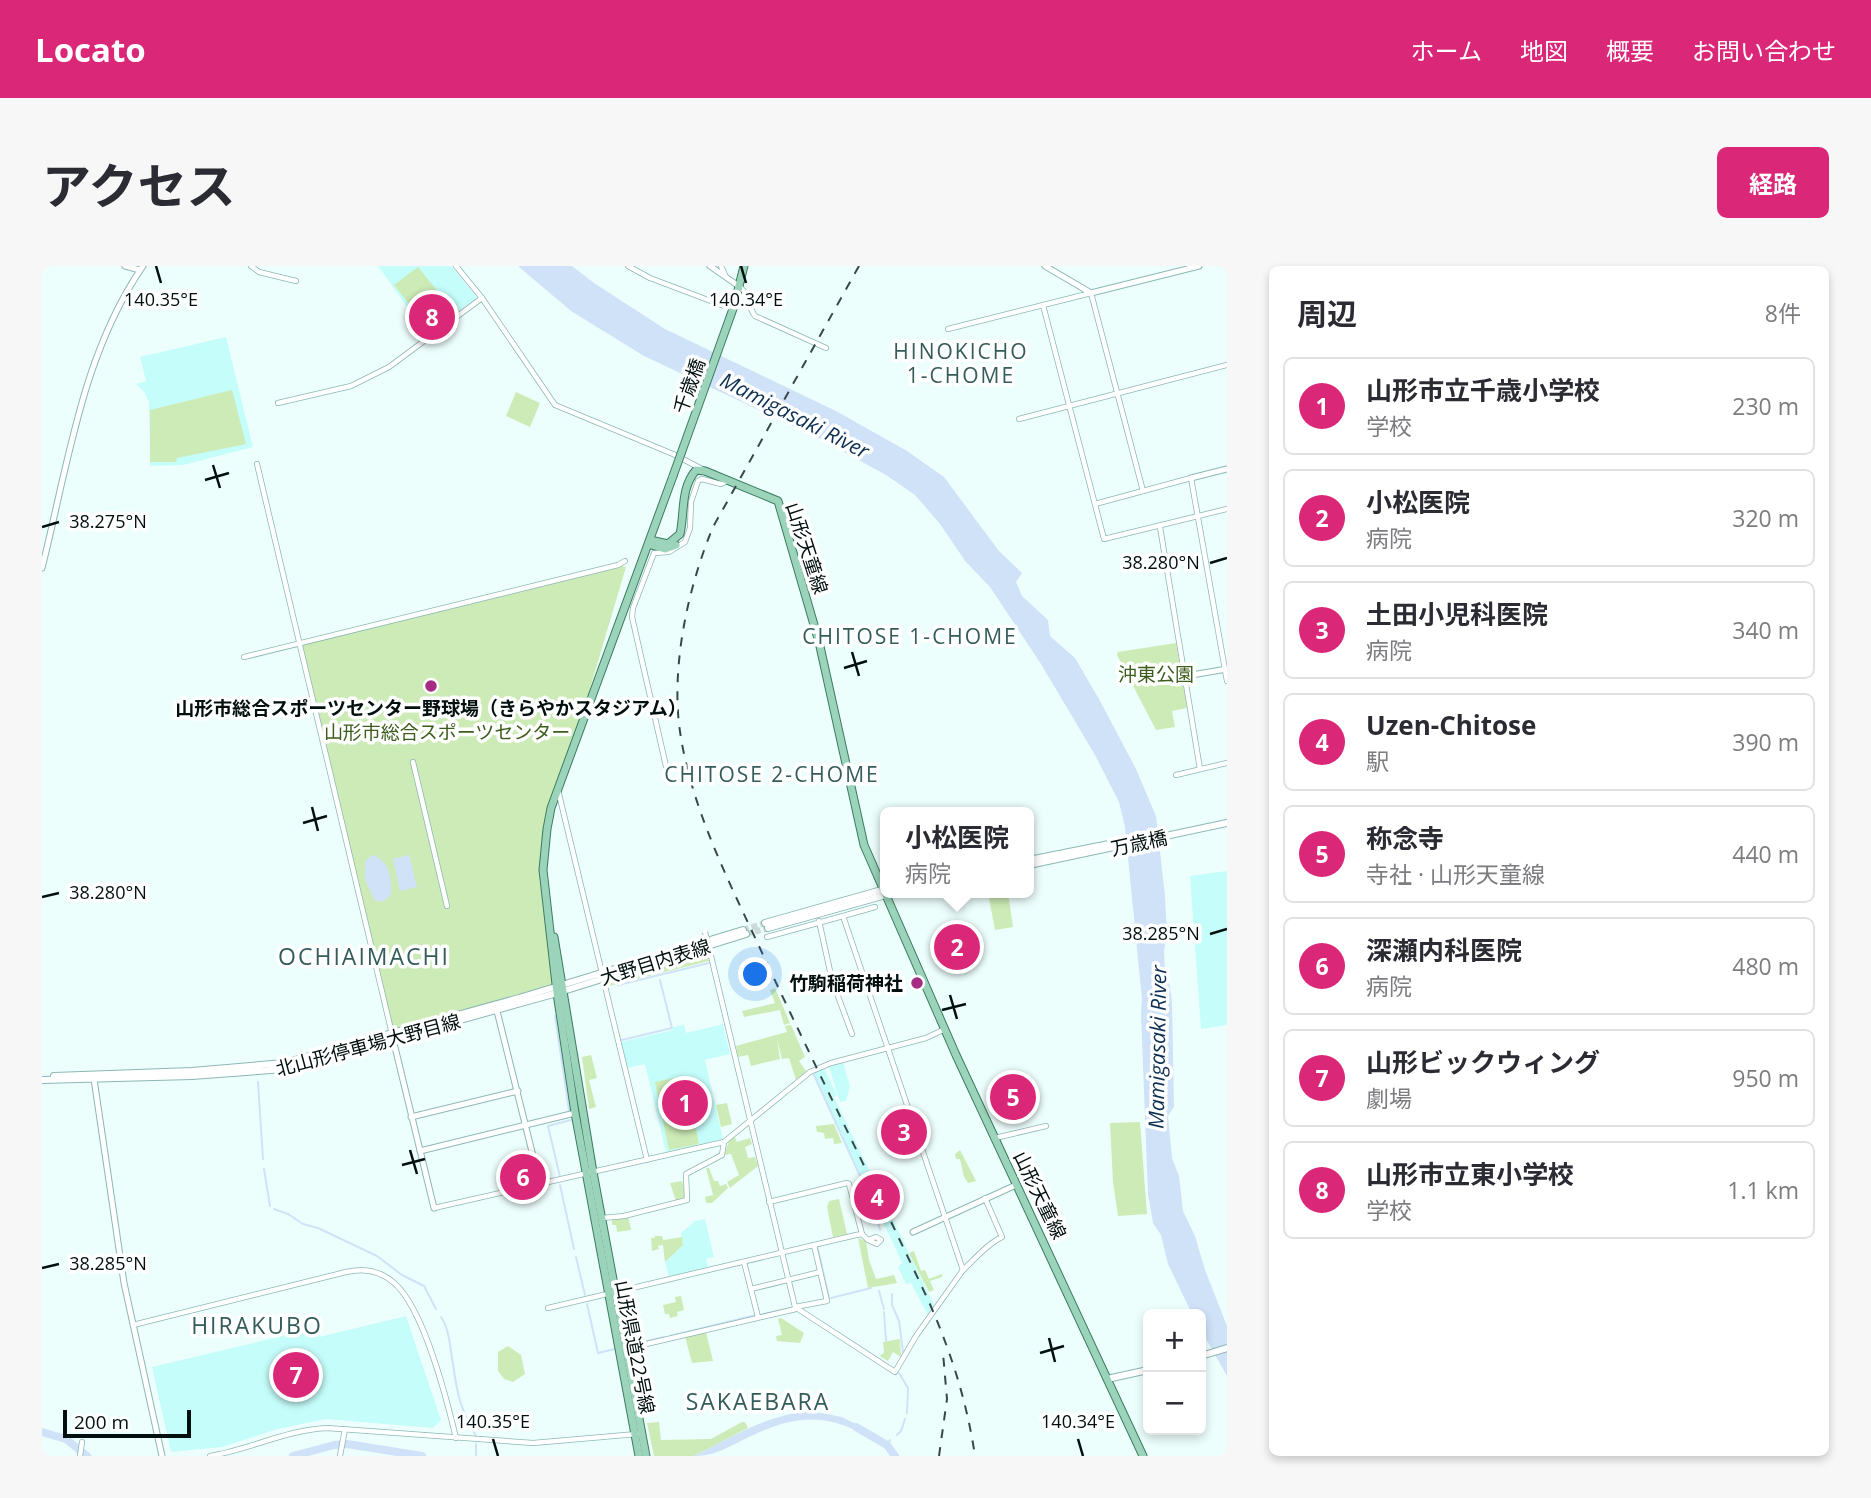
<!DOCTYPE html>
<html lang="ja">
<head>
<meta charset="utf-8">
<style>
  :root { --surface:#fff; --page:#f7f7f7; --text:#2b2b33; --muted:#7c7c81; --line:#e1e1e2; --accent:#db2777 }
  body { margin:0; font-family:"Open Sans","Noto Sans JP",sans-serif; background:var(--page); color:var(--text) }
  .controls { position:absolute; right:21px; bottom:21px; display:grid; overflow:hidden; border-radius:10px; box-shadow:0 4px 10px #0003 }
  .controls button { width:63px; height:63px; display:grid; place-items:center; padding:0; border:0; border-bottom:2px solid var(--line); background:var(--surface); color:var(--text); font:35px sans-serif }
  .scale { position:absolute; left:21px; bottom:18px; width:128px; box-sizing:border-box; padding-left:7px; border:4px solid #010f0e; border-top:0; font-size:19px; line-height:24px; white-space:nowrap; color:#010f0e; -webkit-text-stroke:5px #fff; paint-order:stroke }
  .you { position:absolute; left:714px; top:709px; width:24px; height:24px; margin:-18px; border:5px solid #fff; border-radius:50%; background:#1a73e8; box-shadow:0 0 0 10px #1a73e833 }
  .badge { display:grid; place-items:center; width:46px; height:46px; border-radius:50%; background:var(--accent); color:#fff; font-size:23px; font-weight:700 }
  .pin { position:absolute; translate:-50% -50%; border:4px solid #fff; box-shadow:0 2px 7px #0006 }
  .popup { position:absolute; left:838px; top:541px; width:154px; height:91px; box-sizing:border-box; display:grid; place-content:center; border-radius:10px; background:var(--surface); filter:drop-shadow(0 2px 5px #0005); font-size:23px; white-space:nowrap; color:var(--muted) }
  .popup b { font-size:26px; color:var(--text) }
  .popup::after { content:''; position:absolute; left:50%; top:100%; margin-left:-14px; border:14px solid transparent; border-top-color:var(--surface) }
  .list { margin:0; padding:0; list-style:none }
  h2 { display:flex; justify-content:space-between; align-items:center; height:91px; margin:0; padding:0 28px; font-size:30px }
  h2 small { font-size:23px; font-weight:400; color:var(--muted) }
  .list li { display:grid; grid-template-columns:46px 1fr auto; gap:21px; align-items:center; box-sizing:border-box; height:98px; margin:0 14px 14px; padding:0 14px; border:2px solid var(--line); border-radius:10px }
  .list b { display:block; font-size:26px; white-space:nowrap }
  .list p { margin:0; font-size:23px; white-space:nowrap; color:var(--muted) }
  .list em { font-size:23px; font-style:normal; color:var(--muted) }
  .map { position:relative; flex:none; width:1185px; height:1190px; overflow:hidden; border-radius:10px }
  header { display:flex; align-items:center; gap:42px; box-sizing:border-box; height:98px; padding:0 35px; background:var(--accent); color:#fff }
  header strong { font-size:33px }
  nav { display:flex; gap:38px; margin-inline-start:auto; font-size:24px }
  .intro { display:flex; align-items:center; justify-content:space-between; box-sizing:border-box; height:168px; padding:0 42px }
  h1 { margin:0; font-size:49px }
  .button { padding:18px 32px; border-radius:10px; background:var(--accent); color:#fff; font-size:24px; font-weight:700 }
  main { display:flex; gap:42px; padding:0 42px }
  aside { flex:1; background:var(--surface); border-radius:10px; box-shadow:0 4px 10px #0003 }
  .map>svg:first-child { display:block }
</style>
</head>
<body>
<header>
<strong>Locato</strong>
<nav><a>ホーム</a><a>地図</a><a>概要</a><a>お問い合わせ</a></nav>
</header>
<div class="intro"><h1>アクセス</h1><a class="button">経路</a></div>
<main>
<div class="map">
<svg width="1185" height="1190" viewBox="0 0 1185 1190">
  <rect width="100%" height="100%" fill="#edfffd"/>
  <!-- built -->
  <g fill="#c5fdfa">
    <path d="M 336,0 L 409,0 L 435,32 L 385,69 Z"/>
    <path d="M 184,71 L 211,181 L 141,199 L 108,200 L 107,136 L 102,126 L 94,118 L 104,115 L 98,91 Z"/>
    <path d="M 1185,605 L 1185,759 L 1159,763 L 1148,610 Z"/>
    <path d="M 681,758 L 688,788 L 663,794 L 681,873 L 624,886 L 603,798 L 585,802 L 579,776 L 631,764 L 630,761 L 642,759 L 644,767 Z"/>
    <path d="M 801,796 L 808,820 L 804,835 L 798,836 L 787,801 Z"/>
    <path d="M 782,802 L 795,829 L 792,831 L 893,1041 L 886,1049 L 869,1017 L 864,1018 L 856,1001 L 860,997 L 859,994 L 785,838 L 772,807 Z"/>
    <path d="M 663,953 L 672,991 L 664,993 L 666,1001 L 627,1011 L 623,996 L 641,979 L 639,967 L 653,955 Z"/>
    <path d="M 364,1050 L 399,1154 L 391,1162 L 284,1153 L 236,1163 L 180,1181 L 129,1186 L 110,1101 L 274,1062 L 277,1071 Z"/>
  </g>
  <!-- green -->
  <g fill="#cdebb6">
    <path d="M 376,1 L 409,42 L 385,61 L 352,19 Z"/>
    <path d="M 190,124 L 204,178 L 135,192 L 134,196 L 108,196 L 108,144 Z"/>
    <path d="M 474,126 L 498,137 L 488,161 L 464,150 Z"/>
    <path d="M 576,299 L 584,301 L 527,493 L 509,542 L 502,585 L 514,721 L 350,767 L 257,376 Z"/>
    <path d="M 1134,377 L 1145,442 L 1130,445 L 1133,461 L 1114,464 L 1075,389 L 1076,386 Z"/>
    <path d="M 946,627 L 966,627 L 971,661 L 953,664 Z"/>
    <path d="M 665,686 L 667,695 L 567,720 L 565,716 Z"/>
    <path d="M 733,722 L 748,757 L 742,759 L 738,744 L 702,751 L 700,745 L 733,737 L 728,724 Z"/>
    <path d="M 749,759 L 763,791 L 757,795 L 764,805 L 754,814 L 747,792 L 740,793 L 735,773 L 738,793 L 709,800 L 706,789 L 696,791 L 694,780 L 745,766 L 743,760 Z"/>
    <path d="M 549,789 L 555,812 L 547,814 L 554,841 L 547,843 L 540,791 Z"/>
    <path d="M 643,810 L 657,878 L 627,884 L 613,816 Z"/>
    <path d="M 685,837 L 690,858 L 679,861 L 674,839 Z"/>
    <path d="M 1098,856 L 1105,948 L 1076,950 L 1071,916 L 1068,857 Z"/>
    <path d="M 792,858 L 800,877 L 792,878 L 791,872 L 783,873 L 782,867 L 775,866 L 774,860 Z"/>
    <path d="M 693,871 L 695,876 L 708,872 L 710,878 L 703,881 L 706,892 L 713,891 L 716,900 L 688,922 L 685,916 L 697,909 L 689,888 L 682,889 L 687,875 Z"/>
    <path d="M 918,884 L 934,915 L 926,917 L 922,911 L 918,893 L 914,893 L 913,888 Z"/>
    <path d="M 664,902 L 667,902 L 672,915 L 676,915 L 678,920 L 684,918 L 686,922 L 670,937 L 664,937 L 663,931 L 671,929 Z"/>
    <path d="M 640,915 L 644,930 L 641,933 L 634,935 L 628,917 Z"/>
    <path d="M 797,933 L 805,968 L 791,971 L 785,941 L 787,935 Z"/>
    <path d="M 586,950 L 589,964 L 575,966 L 574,959 L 570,959 L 570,953 Z"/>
    <path d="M 612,970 L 620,970 L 621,974 L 640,971 L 641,979 L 623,996 L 621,979 L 616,980 L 617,983 L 610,985 L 609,972 L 613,972 Z"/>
    <path d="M 816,972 L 824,975 L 827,994 L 834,1013 L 852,1009 L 855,1017 L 826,1022 Z"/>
    <path d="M 872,985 L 879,1005 L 883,1004 L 887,1013 L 900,1008 L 900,1011 L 888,1015 L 892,1024 L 887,1026 L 867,987 Z"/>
    <path d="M 639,1030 L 642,1044 L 635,1046 L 636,1050 L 628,1052 L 627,1048 L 623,1048 L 621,1039 L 634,1036 L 633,1031 Z"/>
    <path d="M 739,1052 L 762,1067 L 758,1077 L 735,1075 L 734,1070 L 740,1069 L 736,1053 Z"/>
    <path d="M 664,1066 L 671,1095 L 650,1097 L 643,1070 Z"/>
    <path d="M 858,1073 L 859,1091 L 851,1086 L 846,1095 L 839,1091 L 838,1089 L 842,1087 L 841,1076 Z"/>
    <path d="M 466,1080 L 479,1089 L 483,1108 L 471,1116 L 462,1113 L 456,1105 L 456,1086 Z"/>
    <path d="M 617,1156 L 619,1174 L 669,1173 L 700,1156 L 703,1156 L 706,1162 L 652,1190 L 612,1190 L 605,1157 Z"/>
  </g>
  <!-- water -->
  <g fill="#cfe2f8">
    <path d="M 476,0 L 530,0 L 552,17 L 623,63 L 794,145 L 865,185 L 902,211 L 957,285 L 980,307 L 974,316 L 980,330 L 1006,354 L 1008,370 L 1033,392 L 1057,433 L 1094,503 L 1114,550 L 1123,630 L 1125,667 L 1122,685 L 1123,705 L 1128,721 L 1130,736 L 1132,841 L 1126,850 L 1130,892 L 1137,910 L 1141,945 L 1153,970 L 1163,1004 L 1185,1060 L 1185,1110 L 1159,1064 L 1159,1048 L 1150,1048 L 1126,998 L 1119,969 L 1111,957 L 1106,928 L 1099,748 L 1100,733 L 1083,561 L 1077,536 L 1053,489 L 999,398 L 948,321 L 924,296 L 898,258 L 873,229 L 844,209 L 778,173 L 602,90 L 529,45 Z"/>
    <path d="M 330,589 C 348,594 350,614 349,629 L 342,635 L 333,635 L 323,614 L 323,596 Z"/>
    <path d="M 367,589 L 375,621 L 358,625 L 351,593 Z"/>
    <path d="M 769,1145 L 800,1151 L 825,1164 L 821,1168 C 775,1143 742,1153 697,1176 C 680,1184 671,1190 652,1190 C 690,1171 726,1148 769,1145 Z"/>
  </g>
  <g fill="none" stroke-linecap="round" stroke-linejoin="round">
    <!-- stream -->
    <g stroke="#cfe2f8" stroke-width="2">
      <path d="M 576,719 L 667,697"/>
      <path d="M 513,750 L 527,844"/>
      <path d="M 580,774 L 630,762 L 618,714"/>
      <path d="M 772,809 L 833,943 L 838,964"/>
      <path d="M 216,816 L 221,893"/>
      <path d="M 222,903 L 228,940"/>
      <path d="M 518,911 L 506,860 L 529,854"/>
      <path d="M 518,919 L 532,983"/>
      <path d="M 232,943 L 246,948 L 261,958 L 276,962 L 335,990 L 360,1009 L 382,1020 L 394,1043"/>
      <path d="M 776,983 L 787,1032"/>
      <path d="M 534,991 L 543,1029"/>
      <path d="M 837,1025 L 842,1043"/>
      <path d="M 850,1028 L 850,1039 L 857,1055 L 861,1086"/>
      <path d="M 789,1032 L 829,1022"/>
      <path d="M 545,1038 L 556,1087 L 573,1083"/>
      <path d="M 842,1046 L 844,1075"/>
      <path d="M 718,1049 L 748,1042"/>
      <path d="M 399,1051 C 408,1064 408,1083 411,1098 C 415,1128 419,1145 434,1170"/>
      <path d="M 797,1067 L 851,1102"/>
      <path d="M 628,1070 L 714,1049"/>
      <path d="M 590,1079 L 622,1071"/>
      <path d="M 857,1107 L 866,1122 L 865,1147"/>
      <path d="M 855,1169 L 859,1165 L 863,1153"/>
      <path d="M 845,1179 L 848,1174"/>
      <path d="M 434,1190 L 434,1178"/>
    </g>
    <!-- river -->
    <g stroke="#cfe2f8" stroke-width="8">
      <path d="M 814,1161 L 845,1179 L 853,1190"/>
      <path d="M 0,1166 L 24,1173 L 45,1190"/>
      <path d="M 251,1190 L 292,1179 L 305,1178 L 380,1190"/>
    </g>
    <!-- secondary-tunnel -->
    <g stroke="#cadbd9" stroke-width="6" stroke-dasharray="6 3" stroke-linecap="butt">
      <path d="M 701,664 L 723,657"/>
      <path d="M 704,668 L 726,662"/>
    </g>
    <!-- minor casing -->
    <g stroke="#8cb7b5" stroke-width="6">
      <g id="minor">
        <path d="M 209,0 L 217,6 L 254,15"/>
        <path d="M 414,0 L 440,32 L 513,139 L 631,188 L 660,203"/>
        <path d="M 586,0 L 608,12 L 682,40"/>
        <path d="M 679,0 L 683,9"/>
        <path d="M 698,21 C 709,30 705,40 713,50 L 784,82"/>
        <path d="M 1001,39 L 1062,273 L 1185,243"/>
        <path d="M 906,63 L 1049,27 L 1101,225"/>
        <path d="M 236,137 L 309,120 L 347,101 L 440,32"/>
        <path d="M 977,153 L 1185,99"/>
        <path d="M 215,198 L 350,768"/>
        <path d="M 1053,238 L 1149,212 L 1185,415"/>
        <path d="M 1118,261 L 1158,503"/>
        <path d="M 202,391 L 576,299 L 583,295"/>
        <path d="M 371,496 L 405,640"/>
        <path d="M 626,509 L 590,351 L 591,342 L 612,287 L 627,286 L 643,276 L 648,262 L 649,236 L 656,215 L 660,213 L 679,218 L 685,215"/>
        <path d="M 1134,509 L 1185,497"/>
        <path d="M 516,524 L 560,707"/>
        <path d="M 777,655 L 790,714 L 810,768"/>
        <path d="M 725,671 L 801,650"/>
        <path d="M 668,686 L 753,1041 L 853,1106 L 874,1070 L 921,1004 L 801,650 L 833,641"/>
        <path d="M 561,712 L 605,894"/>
        <path d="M 953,872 L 1004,860"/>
        <path d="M 727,936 L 805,917 L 807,918 L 820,968"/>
        <path d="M 392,942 L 682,876 L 768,806 L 789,797 L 884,772 L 903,763"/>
        <path d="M 560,952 L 582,950 L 645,934 L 644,908 L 680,889 L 682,876"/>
        <path d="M 702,996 L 716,1051"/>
        <path d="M 921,1004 C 933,993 945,978 960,971 L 943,932"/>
        <path d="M 709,1023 L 778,1006"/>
        <path d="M 753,1041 L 785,1035 L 772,979"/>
        <path d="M 506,1042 L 814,969 L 820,968 L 826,974 L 834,971 L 839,974 L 835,978 L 826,974"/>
        <path d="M 91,1059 L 304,1006 C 321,1002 337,1004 351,1016 C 381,1040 405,1134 414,1172"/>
        <path d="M 583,1083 L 754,1043"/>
        <path d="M 38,1190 L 40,1176"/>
        <path d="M 168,1190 C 209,1183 244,1164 285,1162 L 491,1177 L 595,1168"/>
        <path d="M 298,1190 L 303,1163"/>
      </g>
    </g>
    <!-- tertiary casing -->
    <g stroke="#8cb7b5" stroke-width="7">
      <g id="tertiary">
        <path d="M 83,0 L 98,4"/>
        <path d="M 668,0 L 698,21"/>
        <path d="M 1003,0 L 1049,27 L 1157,0"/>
        <path d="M 1149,212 L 1185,203"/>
        <path d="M 0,302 C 26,199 40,88 101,0"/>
        <path d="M 1144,410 L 1185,403"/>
        <path d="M 455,745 L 498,918"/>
        <path d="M 351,773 L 392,942"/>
        <path d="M 52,813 L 82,1017 L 120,1190"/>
        <path d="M 369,851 L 476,825"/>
        <path d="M 378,885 L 533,847"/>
        <path d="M 871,966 L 974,919"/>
      </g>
    </g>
    <!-- secondary casing -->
    <g stroke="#8cb7b5" stroke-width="8">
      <g id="secondary">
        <path d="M 987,594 L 1102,571"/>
        <path d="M 987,599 L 1185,557"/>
        <path d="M 723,657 L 843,623"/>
        <path d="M 726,662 L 851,627"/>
        <path d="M 12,810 L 150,805 L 242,797 L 477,732 L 701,664"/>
        <path d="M 0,814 L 150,810 L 242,803 L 515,727 L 704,668"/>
        <path d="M 1159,1090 L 1185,1082"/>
        <path d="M 1065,1113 L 1106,1104"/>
      </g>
    </g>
    <!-- primary casing -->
    <g stroke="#3a7c60" stroke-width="9">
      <g id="primary">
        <path d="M 692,40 L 702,0"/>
        <path d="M 608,274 L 626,278 L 638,268 C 643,246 638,223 654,204 L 663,205 L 736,235 L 777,376 L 822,579 L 914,789 L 1101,1190"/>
        <path d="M 609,279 L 623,283 L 634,279"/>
        <path d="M 512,671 L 551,906 L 604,1190"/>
        <path d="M 597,1190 L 533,847 L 515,727 L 501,604 L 505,563 L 509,542 L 631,210"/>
      </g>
    </g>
    <!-- minor -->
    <use href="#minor" stroke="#fff" stroke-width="4.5"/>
    <!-- tertiary -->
    <use href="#tertiary" stroke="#fff" stroke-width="5"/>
    <!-- secondary -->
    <use href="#secondary" stroke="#fff" stroke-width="6"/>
    <!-- primary -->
    <use href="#primary" stroke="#9bd4ba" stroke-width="7"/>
    <!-- rail -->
    <g stroke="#394847" stroke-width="2" stroke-dasharray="9 9" stroke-linecap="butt">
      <path d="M 817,0 L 671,261 C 647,319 630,394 637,458 C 647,540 688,617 722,691 C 776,807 833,920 887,1036 C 909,1086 925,1136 933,1190"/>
      <path d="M 897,1190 L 905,1133 L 901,1087"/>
    </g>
    <!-- minor-bridge casing -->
    <g stroke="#8cb7b5" stroke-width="6" stroke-linecap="butt">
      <path id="minor-bridge" d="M 663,666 L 668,686"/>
    </g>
    <!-- primary-bridge casing -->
    <g stroke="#3a7c60" stroke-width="9" stroke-linecap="butt">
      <path id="primary-bridge" d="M 631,210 L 692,40"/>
    </g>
    <!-- minor-bridge -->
    <use href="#minor-bridge" stroke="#fff" stroke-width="4.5"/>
    <!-- primary-bridge -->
    <use href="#primary-bridge" stroke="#9bd4ba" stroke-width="7"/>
  </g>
  <!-- ticks -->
  <path fill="none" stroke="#010f0e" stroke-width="2.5" d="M 114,0 L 119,17M 699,0 L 704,17M 171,199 L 178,222M 163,214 L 187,207M 0,261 L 17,256M 1168,297 L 1185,292M 810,386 L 817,410M 802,402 L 825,395M 270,541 L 276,565M 261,557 L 285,550M 0,631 L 17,627M 1168,668 L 1185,663M 908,729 L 915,753M 900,744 L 924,738M 368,884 L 375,908M 360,899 L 383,893M 0,1002 L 17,998M 1007,1072 L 1013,1096M 998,1087 L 1022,1080M 451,1173 L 456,1190M 1036,1173 L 1041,1190"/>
  <!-- markers -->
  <g fill="#a52c82" stroke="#fff" stroke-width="2.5">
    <circle cx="389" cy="420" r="7"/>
    <circle cx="875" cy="717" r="7"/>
  </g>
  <g text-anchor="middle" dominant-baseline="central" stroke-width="7" stroke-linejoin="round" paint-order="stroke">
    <!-- street labels -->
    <g font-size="19" fill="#010f0e" stroke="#fff">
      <text transform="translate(647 120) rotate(-70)">千歳橋</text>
      <text transform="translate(765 282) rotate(72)">山形天童線</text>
      <text transform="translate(1097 577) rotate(-12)">万歳橋</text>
      <text transform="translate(613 696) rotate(-17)">大野目内表線</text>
      <text transform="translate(326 779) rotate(-15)">北山形停車場大野目線</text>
      <text transform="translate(998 929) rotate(64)">山形天童線</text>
      <text transform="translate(593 1081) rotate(79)">山形県道22号線</text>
    </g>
    <!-- park labels -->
    <g font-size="19" fill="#3c5c1c" stroke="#fff">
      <text x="1114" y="408">沖東公園</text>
      <text x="405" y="466">山形市総合スポーツセンター</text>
    </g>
    <!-- poi labels -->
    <g font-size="19" font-weight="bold" fill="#010f0e" stroke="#fff">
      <text x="389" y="442">山形市総合スポーツセンター野球場（きらやかスタジアム）</text>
      <text x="861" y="717" text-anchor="end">竹駒稲荷神社</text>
    </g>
    <!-- neighbourhood labels -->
    <g font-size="21" letter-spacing="2" fill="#335c5a" stroke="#fff">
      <text x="919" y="85">HINOKICHO<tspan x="919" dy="24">1-CHOME</tspan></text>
      <text x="868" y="370">CHITOSE 1-CHOME</text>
      <text x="730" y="508">CHITOSE 2-CHOME</text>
    </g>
    <!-- water labels -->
    <g font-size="21" font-style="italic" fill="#0d2f51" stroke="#fff">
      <text transform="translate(753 149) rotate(27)">Mamigasaki River</text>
      <text transform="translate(1115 781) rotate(-89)">Mamigasaki River</text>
    </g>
    <!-- quarter labels -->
    <g font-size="23" letter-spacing="2" fill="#335c5a" stroke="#fff">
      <text x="322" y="690">OCHIAIMACHI</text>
      <text x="215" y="1059">HIRAKUBO</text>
      <text x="716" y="1135">SAKAEBARA</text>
    </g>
  </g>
  <g font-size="18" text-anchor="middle" fill="#010f0e" stroke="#fff" stroke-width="7" stroke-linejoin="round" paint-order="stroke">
    <text x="119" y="40">140.35°E</text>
    <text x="704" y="40">140.34°E</text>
    <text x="66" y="262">38.275°N</text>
    <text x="1119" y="303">38.280°N</text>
    <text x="66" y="633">38.280°N</text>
    <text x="1119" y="674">38.285°N</text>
    <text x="66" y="1004">38.285°N</text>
    <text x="451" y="1162">140.35°E</text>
    <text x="1036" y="1162">140.34°E</text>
  </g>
</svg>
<div class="controls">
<button>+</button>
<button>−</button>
</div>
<div class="scale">200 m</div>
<div class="you"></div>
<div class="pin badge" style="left:643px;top:837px">1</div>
<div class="pin badge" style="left:915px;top:681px">2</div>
<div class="popup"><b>小松医院</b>病院</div>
<div class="pin badge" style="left:862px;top:866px">3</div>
<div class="pin badge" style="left:835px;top:931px">4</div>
<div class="pin badge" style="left:971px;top:831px">5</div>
<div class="pin badge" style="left:481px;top:911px">6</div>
<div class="pin badge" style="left:254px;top:1109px">7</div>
<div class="pin badge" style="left:390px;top:51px">8</div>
</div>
<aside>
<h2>周辺<small>8件</small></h2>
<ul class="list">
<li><span class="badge">1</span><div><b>山形市立千歳小学校</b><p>学校</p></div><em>230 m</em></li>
<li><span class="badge">2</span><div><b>小松医院</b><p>病院</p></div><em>320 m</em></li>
<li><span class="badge">3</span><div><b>土田小児科医院</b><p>病院</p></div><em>340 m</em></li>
<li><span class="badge">4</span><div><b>Uzen-Chitose</b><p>駅</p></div><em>390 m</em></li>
<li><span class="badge">5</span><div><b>称念寺</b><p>寺社 · 山形天童線</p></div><em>440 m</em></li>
<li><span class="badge">6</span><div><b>深瀬内科医院</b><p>病院</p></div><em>480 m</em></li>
<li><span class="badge">7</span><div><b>山形ビックウィング</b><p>劇場</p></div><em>950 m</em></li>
<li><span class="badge">8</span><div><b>山形市立東小学校</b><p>学校</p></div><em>1.1 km</em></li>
</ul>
</aside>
</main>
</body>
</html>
